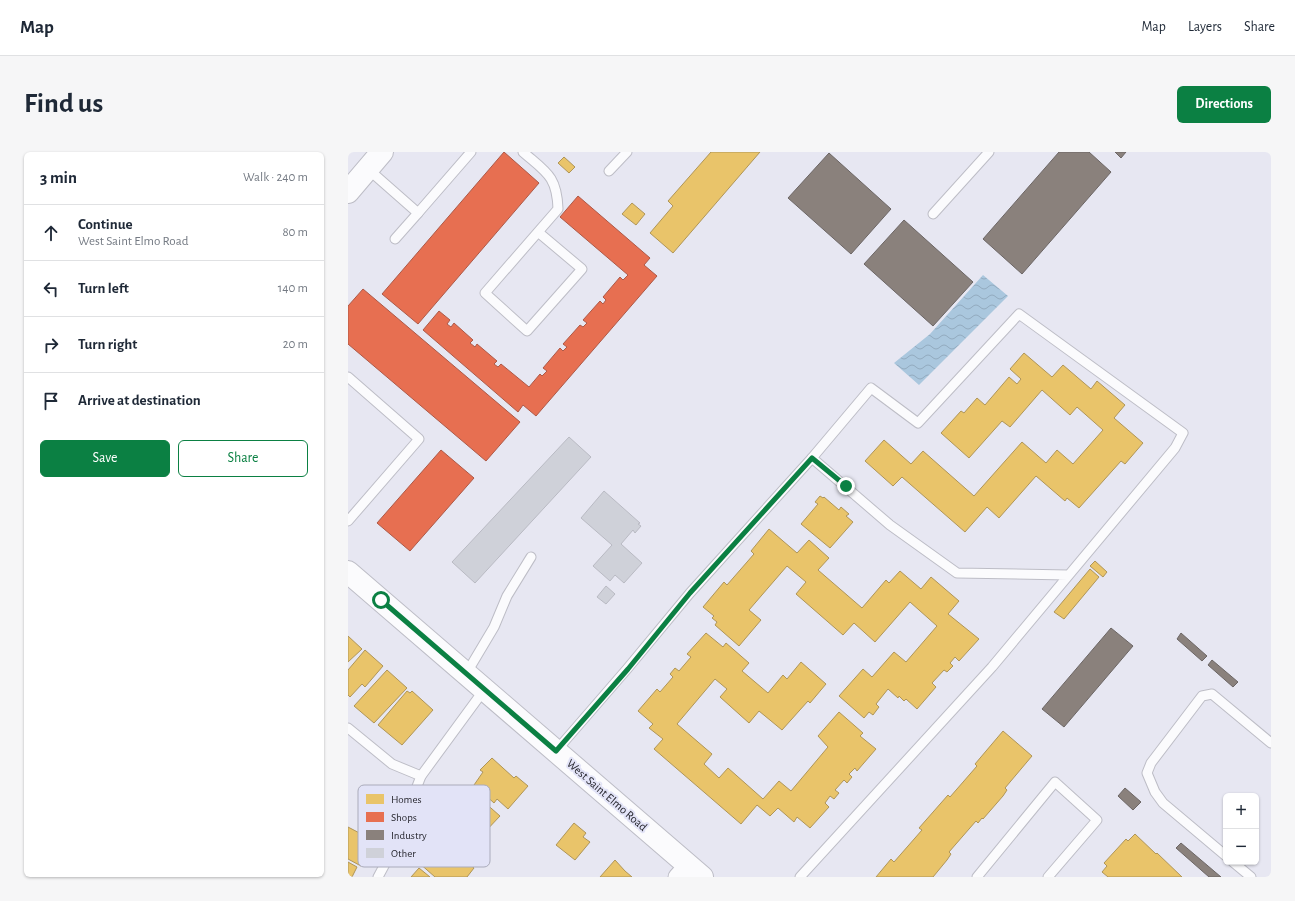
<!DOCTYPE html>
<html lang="en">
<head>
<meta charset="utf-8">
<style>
  :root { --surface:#fff; --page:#f6f6f7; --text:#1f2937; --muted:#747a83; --line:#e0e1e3; --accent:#0b8043 }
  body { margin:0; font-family:"Alegreya Sans",sans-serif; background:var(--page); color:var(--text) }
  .controls { position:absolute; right:12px; bottom:12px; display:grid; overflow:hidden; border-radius:6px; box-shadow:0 1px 3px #0004 }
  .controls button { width:36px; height:36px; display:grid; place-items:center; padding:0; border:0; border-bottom:1px solid var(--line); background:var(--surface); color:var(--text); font:20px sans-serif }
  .stop { position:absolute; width:12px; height:12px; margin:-9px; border:3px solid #0b8043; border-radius:50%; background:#fff }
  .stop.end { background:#0b8043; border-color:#fff; box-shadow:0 1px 4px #0008 }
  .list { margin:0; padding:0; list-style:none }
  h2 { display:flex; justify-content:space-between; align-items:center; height:52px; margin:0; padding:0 16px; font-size:17px }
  h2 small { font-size:13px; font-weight:400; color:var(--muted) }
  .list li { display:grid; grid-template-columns:26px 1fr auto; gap:12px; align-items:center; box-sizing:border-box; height:56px; padding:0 16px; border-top:1px solid var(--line) }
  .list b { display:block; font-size:15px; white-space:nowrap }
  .list p { margin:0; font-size:13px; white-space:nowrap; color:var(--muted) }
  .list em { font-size:13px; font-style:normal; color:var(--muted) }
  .actions { display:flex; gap:8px; padding:12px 16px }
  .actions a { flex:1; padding:9px 0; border:1px solid var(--accent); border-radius:6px; text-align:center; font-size:14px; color:var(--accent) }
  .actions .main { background:var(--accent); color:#fff }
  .icon { flex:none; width:22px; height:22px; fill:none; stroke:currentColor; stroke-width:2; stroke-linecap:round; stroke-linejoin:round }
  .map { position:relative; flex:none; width:923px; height:725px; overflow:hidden; border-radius:6px }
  header { display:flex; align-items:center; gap:24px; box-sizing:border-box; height:56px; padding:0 20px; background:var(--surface); border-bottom:1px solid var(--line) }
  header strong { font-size:19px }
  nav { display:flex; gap:22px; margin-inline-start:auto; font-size:14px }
  .intro { display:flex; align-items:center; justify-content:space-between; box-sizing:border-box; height:96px; padding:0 24px }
  h1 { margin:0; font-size:28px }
  .button { padding:10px 18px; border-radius:6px; background:var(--accent); color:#fff; font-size:14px; font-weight:700 }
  main { display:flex; gap:24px; padding:0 24px }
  aside { flex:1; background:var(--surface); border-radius:6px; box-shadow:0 1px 3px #0004 }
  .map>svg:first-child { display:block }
</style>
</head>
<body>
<header>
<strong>Map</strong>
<nav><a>Map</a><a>Layers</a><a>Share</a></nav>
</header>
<div class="intro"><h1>Find us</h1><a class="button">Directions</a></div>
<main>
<aside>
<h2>3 min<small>Walk · 240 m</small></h2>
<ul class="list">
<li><svg class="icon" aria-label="ahead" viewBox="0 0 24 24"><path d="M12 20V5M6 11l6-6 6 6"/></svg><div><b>Continue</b><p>West Saint Elmo Road</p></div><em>80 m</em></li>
<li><svg class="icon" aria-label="left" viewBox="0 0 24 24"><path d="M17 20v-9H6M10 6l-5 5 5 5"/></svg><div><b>Turn left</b></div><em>140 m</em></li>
<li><svg class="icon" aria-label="right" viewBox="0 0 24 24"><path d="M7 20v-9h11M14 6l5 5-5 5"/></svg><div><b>Turn right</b></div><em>20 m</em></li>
<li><svg class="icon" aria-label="arrive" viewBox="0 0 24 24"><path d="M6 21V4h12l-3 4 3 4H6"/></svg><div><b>Arrive at destination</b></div></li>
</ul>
<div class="actions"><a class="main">Save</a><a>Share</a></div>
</aside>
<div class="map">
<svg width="923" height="725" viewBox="0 0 923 725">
  <defs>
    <pattern id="water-waves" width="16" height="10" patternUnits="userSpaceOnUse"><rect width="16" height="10" fill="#aac7de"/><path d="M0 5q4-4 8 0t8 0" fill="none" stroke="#92abbf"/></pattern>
  </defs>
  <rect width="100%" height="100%" fill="#e7e7f2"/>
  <!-- water -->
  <path fill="url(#water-waves)" d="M 635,123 L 660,144 L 571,233 L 546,211 L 582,182 Z"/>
  <!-- homes -->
  <g fill="#e9c46a" stroke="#af9558">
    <path d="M 363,0 L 412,0 L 325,101 L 302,81 L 325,54 L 320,49 Z"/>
    <path d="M 216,5 L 227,15 L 221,21 L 210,11 Z"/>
    <path d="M 284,51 L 297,62 L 288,73 L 274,62 Z"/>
    <path d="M 676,201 L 704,225 L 715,213 L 743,237 L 749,229 L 777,253 L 766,266 L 795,291 L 777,312 L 773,309 L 731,356 L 719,346 L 717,349 L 688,324 L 651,366 L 639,355 L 617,380 L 554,325 L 545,334 L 517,309 L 536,288 L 563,312 L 575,299 L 626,344 L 674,290 L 698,311 L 709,298 L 725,312 L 755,278 L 729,255 L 722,263 L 694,238 L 662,275 L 654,269 L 621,306 L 593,281 L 613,259 L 616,261 L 629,246 L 637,253 L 661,225 L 669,232 L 673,227 L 662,217 Z"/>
    <path d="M 472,344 L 475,346 L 476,345 L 491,358 L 493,355 L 501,362 L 498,364 L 505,370 L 482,396 L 453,372 L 470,352 L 467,350 Z"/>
    <path d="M 421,377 L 449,401 L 461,388 L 481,406 L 470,418 L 514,456 L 538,428 L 541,431 L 552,419 L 573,437 L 583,425 L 611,449 L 600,462 L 631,487 L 611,509 L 607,505 L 602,511 L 605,514 L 599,520 L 596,518 L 584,531 L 588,535 L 569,557 L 558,547 L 556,549 L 551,544 L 550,546 L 540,537 L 528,552 L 531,555 L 525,563 L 521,560 L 516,566 L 491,544 L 515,517 L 524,525 L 546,500 L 558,510 L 589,474 L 562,450 L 527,490 L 506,471 L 495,483 L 448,442 L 458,430 L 439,414 L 401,458 L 413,468 L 391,494 L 367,473 L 369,470 L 364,466 L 366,464 L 355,455 L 376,430 L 379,433 L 406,402 L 403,399 Z"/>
    <path d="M 747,409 L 759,420 L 755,425 L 742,414 Z"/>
    <path d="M 742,417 L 751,425 L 716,467 L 706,460 Z"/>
    <path d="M 358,481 L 375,495 L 378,491 L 401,511 L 394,519 L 420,541 L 435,523 L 439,527 L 453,510 L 478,532 L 462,551 L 460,549 L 434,578 L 411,559 L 401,571 L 372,545 L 379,537 L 367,527 L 329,572 L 364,602 L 356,612 L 371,626 L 380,616 L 415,647 L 431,629 L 443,639 L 480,595 L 470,584 L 491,560 L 515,581 L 512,584 L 528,597 L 509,619 L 507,616 L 501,622 L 504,625 L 499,631 L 496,628 L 487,638 L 491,641 L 486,647 L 482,644 L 477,651 L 481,655 L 462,676 L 449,665 L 446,670 L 430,656 L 422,664 L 409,653 L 393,672 L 306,597 L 315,587 L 301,576 L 305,572 L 290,559 L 309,537 L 312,540 L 325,525 L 322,522 L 327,516 L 331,519 L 343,505 L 339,502 Z"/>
    <path d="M 0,484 L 14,497 L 0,510 Z"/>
    <path d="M 17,498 L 35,514 L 17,535 L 14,532 L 2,545 L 0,543 L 0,518 Z"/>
    <path d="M 39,518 L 59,536 L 26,571 L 6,554 Z"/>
    <path d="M 59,539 L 62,541 L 64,539 L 85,558 L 54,593 L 30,573 Z"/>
    <path d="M 655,579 L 684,604 L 657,636 L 659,638 L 655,644 L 635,667 L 634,666 L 630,671 L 628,669 L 601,700 L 603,702 L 599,708 L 585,725 L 528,725 L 543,707 L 546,710 L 574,678 L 571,676 L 600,643 L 602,645 L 629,614 L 627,612 Z"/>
    <path d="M 144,606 L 166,626 L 168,624 L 180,634 L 160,657 L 149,647 L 146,651 L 126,633 L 135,620 L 132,618 Z"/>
    <path d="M 118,634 L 152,664 L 135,682 L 115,664 L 117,662 L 104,650 Z"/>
    <path d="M 226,671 L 238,681 L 235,685 L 242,690 L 227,708 L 208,693 Z"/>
    <path d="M 0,675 L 21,686 L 17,694 L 22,697 L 13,714 L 0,707 Z"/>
    <path d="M 787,682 L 808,702 L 809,701 L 834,725 L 760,725 L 754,720 L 759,714 L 756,711 L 778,687 L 780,689 Z"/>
    <path d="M 91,686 L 126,716 L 119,725 L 87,725 L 70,710 L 78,701 L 80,703 L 88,693 L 87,691 Z"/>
    <path d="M 267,708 L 277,719 L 284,725 L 252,725 Z"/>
    <path d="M 0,710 L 9,715 L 4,725 L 0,725 Z"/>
    <path d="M 71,716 L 82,725 L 63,725 Z"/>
  </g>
  <!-- shops -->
  <g fill="#e76f51" stroke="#ad5947">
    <path d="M 156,0 L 191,31 L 70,172 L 34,142 Z"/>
    <path d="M 230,44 L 302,106 L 296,113 L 309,124 L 188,264 L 175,253 L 170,260 L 75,178 L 91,159 L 102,168 L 99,172 L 103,175 L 106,171 L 125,188 L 122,191 L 127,195 L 129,192 L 149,209 L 146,212 L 150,215 L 153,212 L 181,235 L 192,222 L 194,224 L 199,219 L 195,216 L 212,196 L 215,199 L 219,195 L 215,192 L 232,173 L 235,175 L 239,171 L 235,168 L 252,149 L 255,152 L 258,148 L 255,145 L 272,125 L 275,128 L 280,123 L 212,65 Z"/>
    <path d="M 15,137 L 172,270 L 138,309 L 0,192 L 0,154 Z"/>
    <path d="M 93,298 L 126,326 L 62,399 L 29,371 Z"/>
  </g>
  <!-- industry -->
  <g fill="#8a817c" stroke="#6c6665">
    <path d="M 711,0 L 741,0 L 763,20 L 674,122 L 635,87 Z"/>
    <path d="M 767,0 L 778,0 L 773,6 Z"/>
    <path d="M 481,1 L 543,57 L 503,102 L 440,46 Z"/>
    <path d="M 556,68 L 625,130 L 585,174 L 516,112 Z"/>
    <path d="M 763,476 L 785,494 L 716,575 L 694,557 Z"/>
    <path d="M 833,481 L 859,504 L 854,509 L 829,487 Z"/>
    <path d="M 864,508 L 890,530 L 885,535 L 860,513 Z"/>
    <path d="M 777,636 L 793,650 L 785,658 L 770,644 Z"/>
    <path d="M 833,691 L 873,725 L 861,725 L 828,696 Z"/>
  </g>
  <!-- building -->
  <g fill="#cfd1d9" stroke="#b9bac3">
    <path d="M 221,285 L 243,305 L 127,431 L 104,410 Z"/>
    <path d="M 256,339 L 292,371 L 290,372 L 293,374 L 287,381 L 285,378 L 273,392 L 294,411 L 276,431 L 267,423 L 262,429 L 245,414 L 264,393 L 233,366 Z"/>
    <path d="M 258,434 L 267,442 L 258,452 L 249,445 Z"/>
  </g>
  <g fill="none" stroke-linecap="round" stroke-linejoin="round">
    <!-- service casing -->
    <g stroke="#bdbdc6" stroke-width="11">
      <g id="service">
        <path d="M 175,0 C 198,20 209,24 210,57 L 137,141 L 179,179 L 234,117 L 190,80"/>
        <path d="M 20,17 L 70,61 L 123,0"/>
        <path d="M 261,19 L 279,0"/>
        <path d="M 585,62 L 641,0"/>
        <path d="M 47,87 L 70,61"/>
        <path d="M 0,225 L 71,287 L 0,369"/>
        <path d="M 118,522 L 146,475 L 159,444 L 183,405"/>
        <path d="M 0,576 L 44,612 L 73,624"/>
        <path d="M 208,599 L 279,517 L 342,441 L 464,306"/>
        <path d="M 878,704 L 815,651 L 807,640 L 799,621 L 803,611 L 854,544 L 864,542 L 923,591"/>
        <path d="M 885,710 L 903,725"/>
        <path d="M 30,725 L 45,697 L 73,624 L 136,538"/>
        <path d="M 452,725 L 644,515 L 827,296 L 835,281 L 671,162 L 570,271 L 523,236 L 464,306 L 542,373 L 609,421 L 720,423"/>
        <path d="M 629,725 L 707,630 L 749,668 L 700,725"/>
      </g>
    </g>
    <!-- minor casing -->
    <g stroke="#bdbdc6" stroke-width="19">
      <path id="minor" d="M 329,725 L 340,713"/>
    </g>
    <!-- tertiary casing -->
    <g stroke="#bdbdc6" stroke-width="24">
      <path id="tertiary" d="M 0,420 L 354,725"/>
    </g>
    <!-- secondary casing -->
    <g stroke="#bdbdc6" stroke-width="24">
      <path id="secondary" d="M 0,40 L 34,0"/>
    </g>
    <!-- service -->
    <use href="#service" stroke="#fbfbfd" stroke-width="9"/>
    <!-- minor -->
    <use href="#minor" stroke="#fbfbfd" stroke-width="17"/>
    <!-- tertiary -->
    <use href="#tertiary" stroke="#fbfbfd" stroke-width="22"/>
    <!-- secondary -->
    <use href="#secondary" stroke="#fbfbfd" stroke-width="22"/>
  </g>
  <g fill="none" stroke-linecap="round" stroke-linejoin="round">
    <!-- route -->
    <path stroke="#0b8043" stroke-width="5" d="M 33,448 L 208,599 L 280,517 L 342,441 L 464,306 L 498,334"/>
  </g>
  <g text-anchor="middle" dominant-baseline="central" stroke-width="4" stroke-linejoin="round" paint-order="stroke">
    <!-- street labels -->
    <g font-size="12" fill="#27272f" stroke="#e2e3f7">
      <text transform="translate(259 643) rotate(41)">West Saint Elmo Road</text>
    </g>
  </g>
  <!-- legend -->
  <rect x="10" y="633" width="132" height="82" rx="6" fill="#e2e3f7" stroke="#aaabbb" stroke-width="1"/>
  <rect x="18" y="642" width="18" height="10" fill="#e9c46a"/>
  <rect x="18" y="660" width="18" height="10" fill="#e76f51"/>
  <rect x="18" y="678" width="18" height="10" fill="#8a817c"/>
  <rect x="18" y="696" width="18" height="10" fill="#cfd1d9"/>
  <g font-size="11" fill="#27272f">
    <text x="43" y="651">Homes</text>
    <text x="43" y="669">Shops</text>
    <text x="43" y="687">Industry</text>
    <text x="43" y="705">Other</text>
  </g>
</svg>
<div class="controls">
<button>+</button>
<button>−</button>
</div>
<div class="stop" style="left:33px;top:448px"></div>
<div class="stop end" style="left:498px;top:334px"></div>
</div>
</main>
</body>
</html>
